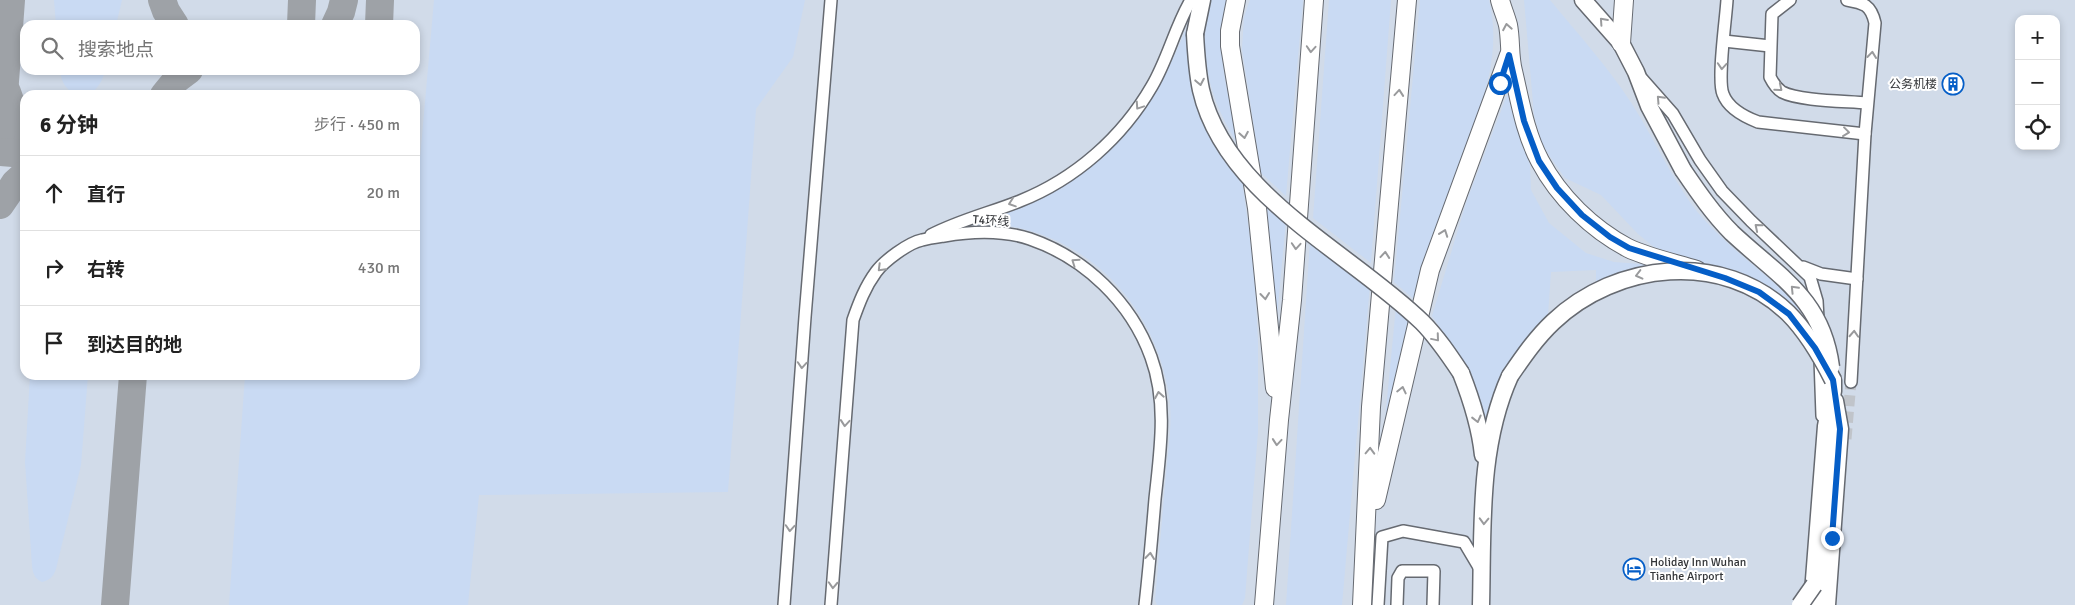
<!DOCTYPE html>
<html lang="zh">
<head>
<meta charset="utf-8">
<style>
  :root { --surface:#fff; --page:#f2f2f2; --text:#222; --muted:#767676; --line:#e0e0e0 }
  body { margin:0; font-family:Signika,"Noto Sans SC",sans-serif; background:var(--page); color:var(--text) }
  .controls { position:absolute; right:15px; top:15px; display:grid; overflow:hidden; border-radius:10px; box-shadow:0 2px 8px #0003 }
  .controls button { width:45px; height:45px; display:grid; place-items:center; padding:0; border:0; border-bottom:1px solid var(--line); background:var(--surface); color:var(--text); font:25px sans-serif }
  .stop { position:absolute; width:15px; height:15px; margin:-11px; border:4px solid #055ec7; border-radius:50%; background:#fff }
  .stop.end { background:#055ec7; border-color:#fff; box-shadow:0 1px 5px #0008 }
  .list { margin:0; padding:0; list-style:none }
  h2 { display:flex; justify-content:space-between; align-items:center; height:65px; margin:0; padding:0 20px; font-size:21px }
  h2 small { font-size:16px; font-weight:400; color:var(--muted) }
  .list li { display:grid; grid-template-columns:32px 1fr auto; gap:15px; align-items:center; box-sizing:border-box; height:75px; padding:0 20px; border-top:1px solid var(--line) }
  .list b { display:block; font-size:19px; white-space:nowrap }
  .list em { font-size:16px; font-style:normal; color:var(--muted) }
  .icon { flex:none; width:28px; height:28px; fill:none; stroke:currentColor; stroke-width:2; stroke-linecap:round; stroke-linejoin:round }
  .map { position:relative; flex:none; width:2075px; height:605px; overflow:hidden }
  .search { position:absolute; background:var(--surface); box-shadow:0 2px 8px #0003; left:20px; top:20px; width:400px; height:55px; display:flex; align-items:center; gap:12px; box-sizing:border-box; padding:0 18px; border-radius:15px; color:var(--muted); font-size:19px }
  .panel { position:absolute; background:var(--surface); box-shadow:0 2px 8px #0003; left:20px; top:90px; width:400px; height:290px; border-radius:15px }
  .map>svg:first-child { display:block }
</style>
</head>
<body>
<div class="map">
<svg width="2075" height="605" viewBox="0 0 2075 605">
  <rect width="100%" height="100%" fill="#e3e8ef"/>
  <!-- built -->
  <path fill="#d1dbe9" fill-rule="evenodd" d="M 0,0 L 2075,0 L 2075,605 L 0,605 ZM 2019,19 L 2056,19 L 2056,146 L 2019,146 ZM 25,25 L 415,25 L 415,70 L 25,70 ZM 25,95 L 415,95 L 415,375 L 25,375 Z"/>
  <!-- green -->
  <g fill="#c9daf3">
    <path d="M 54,0 L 122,0 L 116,25 L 56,25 Z"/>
    <path d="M 434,0 L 805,0 L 793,57 L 756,109 L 728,492 L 479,495 L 468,605 L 229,605 L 245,375 L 415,375 L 415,170 L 419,170 Z"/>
    <path d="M 1210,0 L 1228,0 C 1212,48 1230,101 1240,148 C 1210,100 1197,57 1210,0 Z"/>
    <path d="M 1250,0 L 1303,0 L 1286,196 L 1261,173 L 1242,49 L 1244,17 Z"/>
    <path d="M 1329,0 L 1391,0 L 1371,263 L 1313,218 Z"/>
    <path d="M 1420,0 L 1489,0 C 1505,64 1473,124 1453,184 C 1439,222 1427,261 1415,300 L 1394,282 Z"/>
    <path d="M 1524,0 L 1550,0 C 1578,34 1608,67 1632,104 C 1653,137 1669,173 1692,205 C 1723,246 1767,272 1801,309 L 1799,312 L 1786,299 L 1761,282 L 1654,247 L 1638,234 L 1601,195 L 1565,178 L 1542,145 L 1534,115 Z"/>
    <path d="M 1185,31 L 1189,32 L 1189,54 L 1242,180 L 1254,266 L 1258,342 L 1258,432 L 1245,598 L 1242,605 L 1157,605 L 1155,600 C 1159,558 1162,517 1166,475 C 1168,450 1173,421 1169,395 C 1154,299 1080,227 982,223 L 982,220 C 1087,188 1144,133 1185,31 Z"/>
    <path d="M 60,70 L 105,70 C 103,81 98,87 90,95 C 72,96 62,89 60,70 Z"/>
    <path d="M 1509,90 L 1514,116 L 1530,165 L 1531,190 L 1549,223 L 1586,253 L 1614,262 L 1654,265 L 1614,275 L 1596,283 L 1596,270 L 1551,272 L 1548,315 L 1527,341 L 1488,426 L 1472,375 L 1432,316 L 1467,200 Z"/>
    <path d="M 1264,200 L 1286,220 L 1277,317 L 1276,316 Z"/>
    <path d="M 1310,240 L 1370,285 L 1342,605 L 1286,605 Z"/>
    <path d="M 1396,307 L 1409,319 L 1386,420 L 1385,419 Z"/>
    <path d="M 30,375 L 88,375 L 81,465 L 56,569 C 53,577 50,580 42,582 C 35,579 33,574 32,566 L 25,462 Z"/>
  </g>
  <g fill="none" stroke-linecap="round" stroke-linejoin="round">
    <!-- taxiway -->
    <g stroke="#9ea2a7" stroke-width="28">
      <path d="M 162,0 L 166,11 L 175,25"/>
      <path d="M 301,25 L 302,0"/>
      <path d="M 335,25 L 341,12 L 344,0"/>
      <path d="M 379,25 L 380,0"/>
      <path d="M 7,92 L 16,118 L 25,131"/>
      <path d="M 164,95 L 177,79 L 189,70"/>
      <path d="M 0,149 L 11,0"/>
      <path d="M 0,152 L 25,154"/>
      <path d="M 0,205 L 15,183 L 25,174"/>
      <path d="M 115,605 L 133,375"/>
    </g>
    <!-- street-tunnel -->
    <path stroke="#c0c4ca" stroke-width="11" stroke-dasharray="11 5.5" stroke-linecap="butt" d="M 1846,439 L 1851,382"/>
    <!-- street casing -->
    <g stroke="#666a71" stroke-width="14">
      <g id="street">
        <path d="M 1727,0 C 1726,18 1717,80 1723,94 C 1728,108 1745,117 1758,122 L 1865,134"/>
        <path d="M 1790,0 L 1772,14 L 1770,77 C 1773,83 1776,88 1782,92 C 1799,101 1846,101 1867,103"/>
        <path d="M 1847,0 C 1864,3 1871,5 1875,23 L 1865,134 L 1851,382"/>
        <path d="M 1724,41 L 1770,46"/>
        <path d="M 1642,79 L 1673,114 L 1700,160 L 1722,191 L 1751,221 L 1810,277 L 1817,301 L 1818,319"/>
        <path d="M 931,235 C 960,220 990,213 1020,201 C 1075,179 1122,138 1152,86 C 1168,59 1175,27 1191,0"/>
        <path d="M 1803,267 L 1821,274 L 1857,279"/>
        <path d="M 1820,359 L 1822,416"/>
        <path d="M 784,605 L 805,317 L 831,0"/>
        <path d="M 831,605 L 853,320 C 859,303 865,287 876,272 C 884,261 908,243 922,240 C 929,238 937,237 944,236 C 972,231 1003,230 1030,239 C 1085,258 1131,302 1151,357 C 1168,403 1160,452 1155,499 C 1152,535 1149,570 1145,605"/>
        <path d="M 1378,605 L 1382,537 L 1403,531 L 1464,542 L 1480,569"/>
        <path d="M 1397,605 L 1398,578 L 1402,571 L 1434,571 L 1433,605"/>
      </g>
    </g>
    <!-- secondary casing -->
    <g stroke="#666a71" stroke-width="19">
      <g id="secondary">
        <path d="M 1583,0 L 1621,43 L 1636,72 L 1649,106 L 1683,170"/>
        <path d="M 1195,34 L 1202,0"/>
        <path d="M 1461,373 C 1472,401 1480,426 1483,455"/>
        <path d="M 1481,605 C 1483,528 1478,447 1510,376"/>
        <path d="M 1812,605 L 1826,426 L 1833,391 L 1833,380"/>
        <path d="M 1827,605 L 1840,429 L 1835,401"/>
      </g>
    </g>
    <!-- primary casing -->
    <g stroke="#666a71" stroke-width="20">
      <g id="primary">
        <path d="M 1236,0 L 1230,31 L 1230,46 L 1257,208 L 1275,388"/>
        <path d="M 1500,0 C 1502,8 1506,17 1508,25 C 1511,40 1509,56 1513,71 C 1520,101 1525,133 1540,161 C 1559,197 1592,229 1628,248 C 1649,258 1674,263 1697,270"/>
        <path d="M 1621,43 L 1624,0"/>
        <path d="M 1376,500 L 1430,270 L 1509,55"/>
        <path d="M 1264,605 L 1279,420 L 1292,300 L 1314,0"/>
        <path d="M 1362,605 L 1371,407 L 1407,0"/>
      </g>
    </g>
    <!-- street -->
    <use href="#street" stroke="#fff" stroke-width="11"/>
    <!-- secondary -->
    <use href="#secondary" stroke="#fff" stroke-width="16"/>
    <!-- primary -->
    <use href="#primary" stroke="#fff" stroke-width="18"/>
    <!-- secondary-bridge casing -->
    <g stroke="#666a71" stroke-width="19" stroke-linecap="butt">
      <g id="secondary-bridge">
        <path d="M 1195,34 C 1196,53 1197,71 1201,90 C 1225,195 1350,252 1422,322 C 1437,337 1449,355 1461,373"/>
        <path d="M 1683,170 C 1698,192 1713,214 1732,233 C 1779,277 1822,298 1831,367"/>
        <path d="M 1510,376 C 1523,357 1536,338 1553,322 C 1616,262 1723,250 1788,313 C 1807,332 1821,356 1833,380"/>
        <path d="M 1800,605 L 1814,585"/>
      </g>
    </g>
    <!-- secondary-bridge -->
    <use href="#secondary-bridge" stroke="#fff" stroke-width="16"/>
  </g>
  <!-- one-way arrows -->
  <defs><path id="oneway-chevron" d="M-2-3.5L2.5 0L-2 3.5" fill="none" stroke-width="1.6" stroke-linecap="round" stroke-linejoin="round" transform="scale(1.25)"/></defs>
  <g stroke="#999a9c">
    <use href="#oneway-chevron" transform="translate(1603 21) rotate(-132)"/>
    <use href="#oneway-chevron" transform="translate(1507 27) rotate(-100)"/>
    <use href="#oneway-chevron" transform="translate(1311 49) rotate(94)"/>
    <use href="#oneway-chevron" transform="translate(1872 55) rotate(-84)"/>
    <use href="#oneway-chevron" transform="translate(1722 66) rotate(94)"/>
    <use href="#oneway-chevron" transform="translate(1200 82) rotate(79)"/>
    <use href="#oneway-chevron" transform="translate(1779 88) rotate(40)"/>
    <use href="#oneway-chevron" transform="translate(1399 93) rotate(-85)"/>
    <use href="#oneway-chevron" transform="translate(1660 99) rotate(-133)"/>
    <use href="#oneway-chevron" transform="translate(1139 106) rotate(124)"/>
    <use href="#oneway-chevron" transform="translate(1846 132) rotate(7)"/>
    <use href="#oneway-chevron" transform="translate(1244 135) rotate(80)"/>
    <use href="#oneway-chevron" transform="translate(1012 203) rotate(161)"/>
    <use href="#oneway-chevron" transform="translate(1758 227) rotate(-140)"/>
    <use href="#oneway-chevron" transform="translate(1444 233) rotate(-70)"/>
    <use href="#oneway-chevron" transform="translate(1296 246) rotate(94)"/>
    <use href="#oneway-chevron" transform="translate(1385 255) rotate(-85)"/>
    <use href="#oneway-chevron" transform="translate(1075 262) rotate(-145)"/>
    <use href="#oneway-chevron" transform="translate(881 268) rotate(135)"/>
    <use href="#oneway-chevron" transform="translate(1639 275) rotate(166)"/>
    <use href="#oneway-chevron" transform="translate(1794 289) rotate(-134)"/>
    <use href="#oneway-chevron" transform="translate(1265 296) rotate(84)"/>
    <use href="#oneway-chevron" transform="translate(1854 334) rotate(-87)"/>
    <use href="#oneway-chevron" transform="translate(1436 338) rotate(50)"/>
    <use href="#oneway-chevron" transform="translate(802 365) rotate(94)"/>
    <use href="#oneway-chevron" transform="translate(1402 390) rotate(-77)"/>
    <use href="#oneway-chevron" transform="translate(1159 395) rotate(-100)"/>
    <use href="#oneway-chevron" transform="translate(1477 419) rotate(76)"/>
    <use href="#oneway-chevron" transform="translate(845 423) rotate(95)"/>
    <use href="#oneway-chevron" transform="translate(1277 442) rotate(95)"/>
    <use href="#oneway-chevron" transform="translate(1370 451) rotate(-88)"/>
    <use href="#oneway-chevron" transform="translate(1484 521) rotate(92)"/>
    <use href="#oneway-chevron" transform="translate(790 528) rotate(94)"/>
    <use href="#oneway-chevron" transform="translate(1150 556) rotate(-84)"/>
    <use href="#oneway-chevron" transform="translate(833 585) rotate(93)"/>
  </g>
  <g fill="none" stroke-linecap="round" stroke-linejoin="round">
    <!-- route -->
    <path stroke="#055ec7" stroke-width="6" d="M 1500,83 L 1509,55 L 1524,121 L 1539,161 L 1557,188 L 1582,215 L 1610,237 L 1629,248 L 1725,278 L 1759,292 L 1789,314 L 1815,348 L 1833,380 L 1840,429 L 1832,538"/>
  </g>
  <!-- icons -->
  <defs>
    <g id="building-ring" transform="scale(1.125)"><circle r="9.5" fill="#fff" stroke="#055ec7" stroke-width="1.5"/><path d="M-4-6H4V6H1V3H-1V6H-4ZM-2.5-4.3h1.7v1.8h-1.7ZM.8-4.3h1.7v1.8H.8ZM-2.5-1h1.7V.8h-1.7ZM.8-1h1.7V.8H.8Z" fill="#055ec7"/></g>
    <g id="hotel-ring" transform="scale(1.125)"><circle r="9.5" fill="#fff" stroke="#055ec7" stroke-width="1.5"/><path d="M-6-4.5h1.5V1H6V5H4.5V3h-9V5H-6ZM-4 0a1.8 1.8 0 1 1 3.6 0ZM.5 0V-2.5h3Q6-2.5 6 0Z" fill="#055ec7"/></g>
  </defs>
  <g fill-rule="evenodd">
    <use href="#building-ring" x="1953" y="84"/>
    <use href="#hotel-ring" x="1634" y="569"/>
  </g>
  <g text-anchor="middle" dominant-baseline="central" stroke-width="4" stroke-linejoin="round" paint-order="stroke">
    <!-- poi labels -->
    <g font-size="12" fill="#333538" stroke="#fff" text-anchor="end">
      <text x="1937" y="84">公务机楼</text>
      <text x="1650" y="562" text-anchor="start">Holiday Inn Wuhan<tspan x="1650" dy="14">Tianhe Airport</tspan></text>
    </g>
    <!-- street labels -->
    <g font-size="12" fill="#333538" stroke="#fff">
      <text transform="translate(991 221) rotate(4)">T4环线</text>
    </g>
  </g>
</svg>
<div class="controls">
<button>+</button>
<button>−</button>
<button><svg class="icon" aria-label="locate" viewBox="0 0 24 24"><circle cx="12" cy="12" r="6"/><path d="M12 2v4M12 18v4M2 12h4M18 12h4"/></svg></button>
</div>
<div class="stop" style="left:1500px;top:83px"></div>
<div class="stop end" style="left:1832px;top:538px"></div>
<div class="search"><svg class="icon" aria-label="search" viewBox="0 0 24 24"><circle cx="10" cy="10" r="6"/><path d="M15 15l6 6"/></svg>搜索地点</div>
<section class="panel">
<h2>6 分钟<small>步行 · 450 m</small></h2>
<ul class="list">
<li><svg class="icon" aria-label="ahead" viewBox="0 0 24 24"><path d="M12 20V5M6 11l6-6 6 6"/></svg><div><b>直行</b></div><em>20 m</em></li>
<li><svg class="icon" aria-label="right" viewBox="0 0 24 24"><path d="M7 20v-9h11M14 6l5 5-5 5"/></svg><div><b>右转</b></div><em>430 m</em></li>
<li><svg class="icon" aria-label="arrive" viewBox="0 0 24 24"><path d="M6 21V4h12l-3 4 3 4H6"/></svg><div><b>到达目的地</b></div></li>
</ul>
</section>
</div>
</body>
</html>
